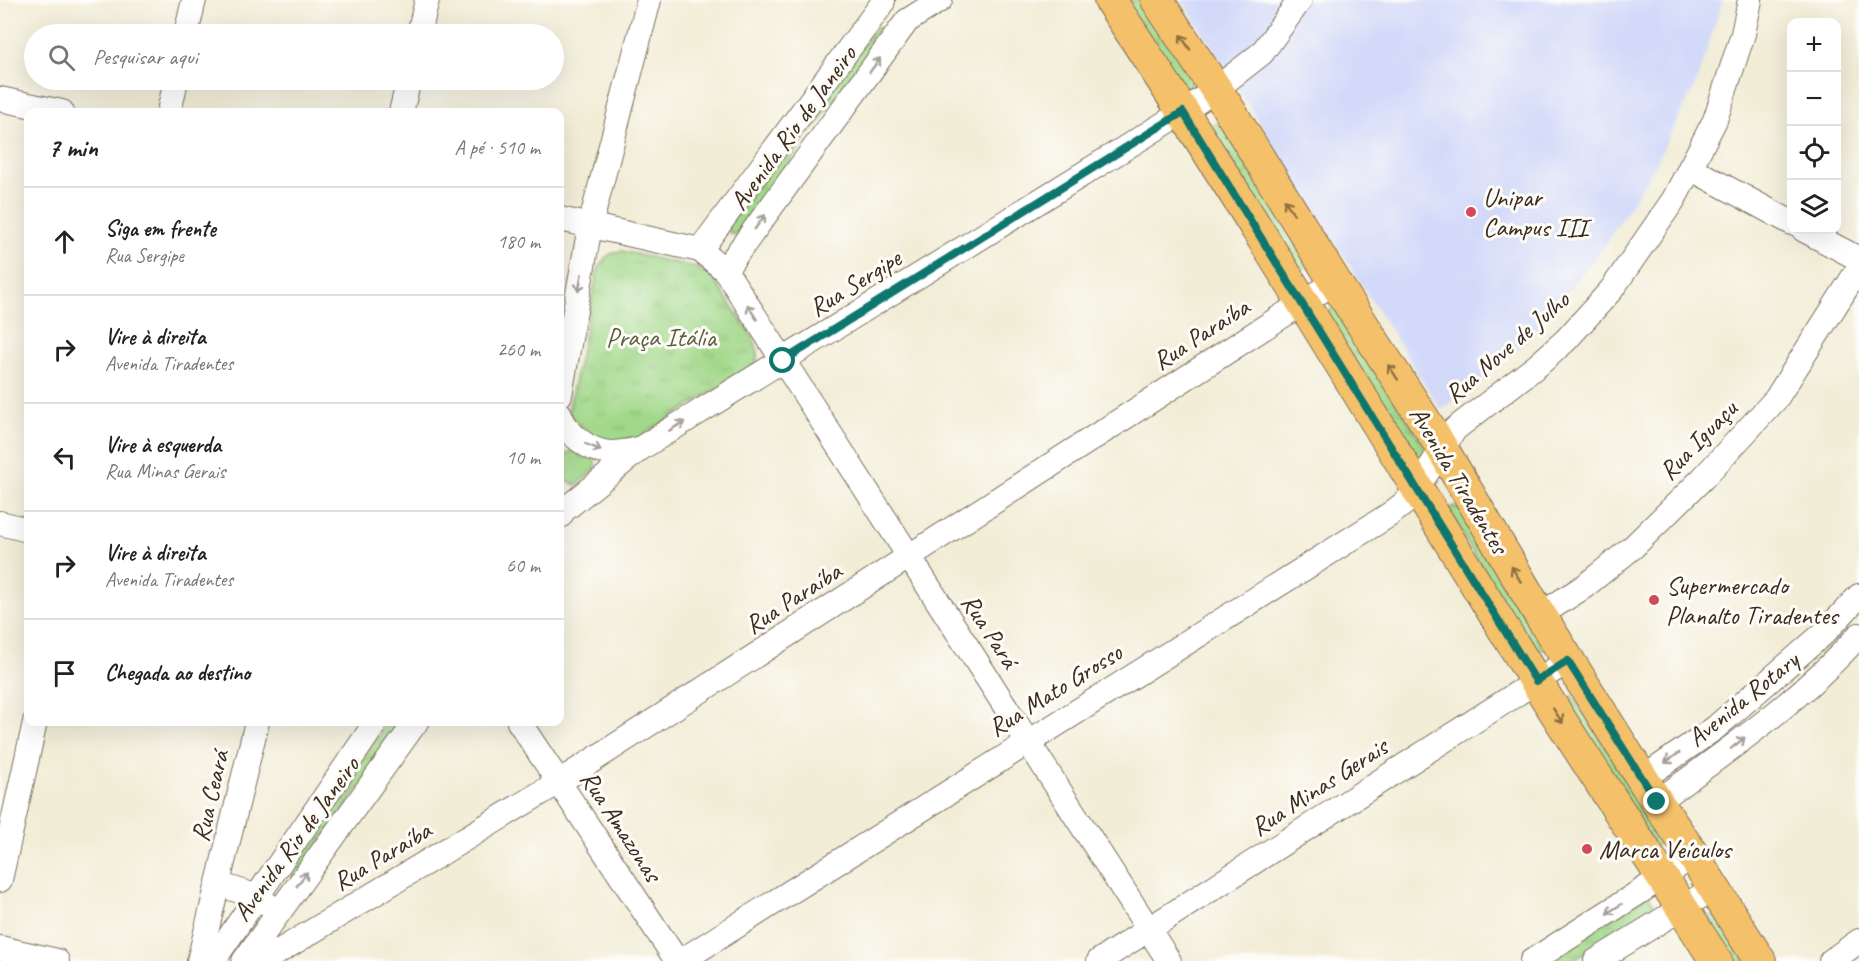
<!DOCTYPE html>
<html lang="pt">
<head>
<meta charset="utf-8">
<style>
  :root { --surface:#fff; --page:#f2f2f2; --text:#222; --muted:#767676; --line:#e0e0e0 }
  body { margin:0; font-family:Caveat,sans-serif; background:var(--page); color:var(--text) }
  .controls { position:absolute; right:18px; top:18px; display:grid; overflow:hidden; border-radius:12px; box-shadow:0 6px 24px #0002 }
  .controls button { width:54px; height:54px; display:grid; place-items:center; padding:0; border:0; border-bottom:2px solid var(--line); background:var(--surface); color:var(--text); font:30px sans-serif }
  .stop { position:absolute; width:18px; height:18px; margin:-14px; border:4px solid #0f766e; border-radius:50%; background:#fff }
  .stop.end { background:#0f766e; border-color:#fff; box-shadow:0 2px 6px #0008 }
  .list { margin:0; padding:0; list-style:none }
  h2 { display:flex; justify-content:space-between; align-items:center; height:78px; margin:0; padding:0 24px; font-size:26px }
  h2 small { font-size:20px; font-weight:400; color:var(--muted) }
  .list li { display:grid; grid-template-columns:39px 1fr auto; gap:18px; align-items:center; box-sizing:border-box; height:108px; padding:0 24px; border-top:2px solid var(--line) }
  .list b { display:block; font-size:22px; white-space:nowrap }
  .list p { margin:0; font-size:20px; white-space:nowrap; color:var(--muted) }
  .list em { font-size:20px; font-style:normal; color:var(--muted) }
  .icon { flex:none; width:33px; height:33px; fill:none; stroke:currentColor; stroke-width:2; stroke-linecap:round; stroke-linejoin:round }
  .map { position:relative; flex:none; width:1859px; height:961px; overflow:hidden }
  .search { position:absolute; background:var(--surface); box-shadow:0 6px 24px #0002; left:24px; top:24px; width:540px; height:66px; display:flex; align-items:center; gap:15px; box-sizing:border-box; padding:0 21px; border-radius:33px; color:var(--muted); font-size:22px }
  .panel { position:absolute; background:var(--surface); box-shadow:0 6px 24px #0002; left:24px; top:108px; width:540px; height:618px; border-radius:12px }
  .map>svg:first-child { display:block }
</style>
</head>
<body>
<div class="map">
<svg width="1859" height="961" viewBox="0 0 1859 961">
  <defs>
    <pattern id="park-tufts" width="24" height="20" patternUnits="userSpaceOnUse" patternTransform="scale(1.5)"><rect width="24" height="20" fill="#a1d889"/><path d="M3 7l-1-3M5 7V3M7 7l1-3M15 17l-1-3M17 17v-4M19 17l1-3" fill="none" stroke="#8cba76"/></pattern>
  </defs>
  <rect width="100%" height="100%" fill="#fdfcf7"/>
  <filter id="ink" filterUnits="userSpaceOnUse"><feTurbulence type="fractalNoise" baseFrequency=".0167" numOctaves="2"/><feDisplacementMap in="SourceGraphic" scale="12" xChannelSelector="R" yChannelSelector="G"/><feConvolveMatrix kernelMatrix="1 2 1 2 8 2 1 2 1" color-interpolation-filters="sRGB"/></filter>
  <filter id="wash" filterUnits="userSpaceOnUse"><feTurbulence type="fractalNoise" baseFrequency=".008" numOctaves="4" result="noise"/><feDisplacementMap in="SourceGraphic" scale="24" xChannelSelector="R" yChannelSelector="G"/><feGaussianBlur stdDeviation="1.35" result="paint"/><feColorMatrix in="noise" values="0 0 0 0 0 0 0 0 0 0 0 0 0 0 0 0 0 1.4 0 .05"/><feComposite in="paint" operator="in"/></filter>
  <g filter="url(#wash)">
    <rect width="100%" height="100%" fill="#f2edd7"/>
    <!-- built -->
    <path fill="#d2d9f9" d="M 1182,0 L 1723,0 L 1695,86 L 1649,176 L 1604,247 L 1526,342 L 1470,389 L 1441,410 Z"/>
    <!-- park -->
    <g fill="url(#park-tufts)" stroke="#6e8154" stroke-width="1.5">
      <path d="M 1122,0 L 1145,0 L 1194,81 L 1191,86 L 1183,90 Z"/>
      <path d="M 876,27 L 880,27 L 884,32 L 736,235 L 730,233 L 726,227 Z"/>
      <path d="M 1219,121 L 1310,265 L 1303,269 L 1297,268 L 1210,127 Z"/>
      <path d="M 622,251 L 694,267 L 710,274 L 754,339 L 758,352 L 756,364 L 631,443 L 595,441 L 568,413 L 598,269 C 603,258 610,252 622,251 Z"/>
      <path d="M 1333,308 L 1338,308 L 1427,451 L 1423,456 L 1417,457 L 1412,454 L 1325,315 Z"/>
      <path d="M 573,450 L 594,458 L 596,469 L 576,485 L 566,480 L 560,469 L 563,457 Z"/>
      <path d="M 1454,506 L 1465,513 L 1544,649 L 1537,653 L 1531,651 L 1448,510 Z"/>
      <path d="M 1572,696 L 1667,838 L 1662,845 L 1654,845 L 1564,704 L 1567,699 Z"/>
      <path d="M 387,722 L 406,722 L 295,878 L 288,873 Z"/>
      <path d="M 1648,895 L 1656,908 L 1571,961 L 1543,961 Z"/>
      <path d="M 1716,916 L 1748,961 L 1726,961 L 1706,921 L 1709,917 Z"/>
    </g>
  </g>
  <g filter="url(#ink)">
    <g fill="none" stroke-linecap="round" stroke-linejoin="round">
      <!-- minor casing -->
      <g stroke="#7b6e5f" stroke-width="26">
        <g id="minor">
          <path d="M 186,34 L 194,0"/>
          <path d="M 419,34 L 427,0"/>
          <path d="M 0,99 L 62,112"/>
          <path d="M 169,112 L 176,80"/>
          <path d="M 401,112 L 409,80"/>
          <path d="M 1690,168 L 1792,223"/>
          <path d="M 560,219 L 700,250 L 725,270 L 1169,961"/>
          <path d="M 1804,230 L 1859,259"/>
          <path d="M 700,250 L 882,4 L 883,0"/>
          <path d="M 725,270 L 907,21 L 940,0"/>
          <path d="M 560,395 L 590,226 L 649,0"/>
          <path d="M 560,414 C 566,434 589,451 610,453 C 620,453 630,451 639,449"/>
          <path d="M 560,516 L 563,511 L 641,448 L 1183,112 L 1216,89 L 1262,53 L 1300,0"/>
          <path d="M 0,523 L 28,530"/>
          <path d="M 1540,615 L 1585,586 L 1633,547 L 1703,478 L 1776,399 L 1859,268"/>
          <path d="M 519,722 L 677,961"/>
          <path d="M 1642,779 L 1715,728 L 1824,633 L 1859,596"/>
          <path d="M 1657,802 C 1727,751 1801,700 1859,635"/>
          <path d="M 0,880 L 35,722"/>
          <path d="M 218,884 L 258,897 L 270,906"/>
          <path d="M 0,948 L 57,961"/>
          <path d="M 199,961 L 257,722"/>
          <path d="M 213,961 L 376,722"/>
          <path d="M 244,961 L 416,722"/>
          <path d="M 263,961 L 559,782 L 1335,282"/>
          <path d="M 681,961 L 1389,515 L 1406,502 L 1417,488 L 1455,429 L 1538,365 L 1566,340 L 1612,289 L 1674,199 L 1715,120 L 1743,34 L 1750,0"/>
          <path d="M 1099,961 L 1568,661"/>
          <path d="M 1532,961 L 1663,877 L 1693,855"/>
          <path d="M 1596,961 L 1714,888"/>
          <path d="M 1831,961 L 1859,941"/>
        </g>
      </g>
      <!-- major casing -->
      <g stroke="#7b6e5f" stroke-width="34">
        <g id="major">
          <path d="M 1110,0 C 1257,222 1393,451 1534,678 C 1593,773 1656,866 1716,961"/>
          <path d="M 1157,0 L 1225,103 L 1335,282 L 1434,435 L 1540,615 L 1657,802 L 1693,855 L 1760,961"/>
        </g>
      </g>
      <!-- minor -->
      <use href="#minor" stroke="#fff" stroke-width="24"/>
      <!-- major -->
      <use href="#major" stroke="#f4c16a" stroke-width="32"/>
    </g>
    <!-- one-way arrows -->
    <defs><path id="oneway-shaft" d="M-6 0H5M1.5-3L5.5 0L1.5 3" fill="none" stroke-width="1.6" stroke-linecap="round" stroke-linejoin="round" transform="scale(1.5)"/></defs>
    <g stroke="#8e6e40">
      <use href="#oneway-shaft" transform="translate(1185 42) rotate(-124)"/>
      <use href="#oneway-shaft" transform="translate(1289 207) rotate(-122)"/>
      <use href="#oneway-shaft" transform="translate(1393 372) rotate(-123)"/>
      <use href="#oneway-shaft" transform="translate(1516 574) rotate(-121)"/>
      <use href="#oneway-shaft" transform="translate(1558 716) rotate(57)"/>
    </g>
    <g stroke="#a79f9a">
      <use href="#oneway-shaft" transform="translate(875 65) rotate(-54)"/>
      <use href="#oneway-shaft" transform="translate(760 222) rotate(-54)"/>
      <use href="#oneway-shaft" transform="translate(580 283) rotate(100)"/>
      <use href="#oneway-shaft" transform="translate(752 312) rotate(-123)"/>
      <use href="#oneway-shaft" transform="translate(677 426) rotate(-31)"/>
      <use href="#oneway-shaft" transform="translate(593 447) rotate(23)"/>
      <use href="#oneway-shaft" transform="translate(1738 743) rotate(-39)"/>
      <use href="#oneway-shaft" transform="translate(1672 758) rotate(145)"/>
      <use href="#oneway-shaft" transform="translate(302 879) rotate(-54)"/>
      <use href="#oneway-shaft" transform="translate(1614 909) rotate(147)"/>
    </g>
  </g>
  <g fill="none" stroke-linecap="round" stroke-linejoin="round" filter="url(#ink)">
    <!-- route -->
    <path stroke="#0f766e" stroke-width="8" d="M 783,361 L 1183,112 L 1536,681 L 1568,661 L 1657,802"/>
  </g>
  <!-- markers -->
  <g fill="#d1495b" stroke="#fdfcf7" stroke-width="2">
    <circle cx="1471" cy="212" r="6"/>
    <circle cx="1654" cy="600" r="6"/>
    <circle cx="1587" cy="849" r="6"/>
  </g>
  <g text-anchor="middle" dominant-baseline="central" stroke-width="6" stroke-linejoin="round" paint-order="stroke">
    <!-- street labels -->
    <g font-size="26" fill="#3b2a1e" stroke="#fdfcf7">
      <text transform="translate(793 128) rotate(-54)">Avenida Rio de Janeiro</text>
      <text transform="translate(855 283) rotate(-32)">Rua Sergipe</text>
      <text transform="translate(1201 334) rotate(-33)">Rua Paraíba</text>
      <text transform="translate(1507 347) rotate(-41)">Rua Nove de Julho</text>
      <text transform="translate(1698 440) rotate(-46)">Rua Iguaçu</text>
      <text transform="translate(1459 480) rotate(59)">Avenida Tiradentes</text>
      <text transform="translate(793 598) rotate(-33)">Rua Paraíba</text>
      <text transform="translate(990 631) rotate(57)">Rua Pará</text>
      <text transform="translate(1055 690) rotate(-32)">Rua Mato Grosso</text>
      <text transform="translate(1743 699) rotate(-39)">Avenida Rotary</text>
      <text transform="translate(1319 787) rotate(-33)">Rua Minas Gerais</text>
      <text transform="translate(210 796) rotate(-77)">Rua Ceará</text>
      <text transform="translate(621 826) rotate(57)">Rua Amazonas</text>
      <text transform="translate(296 839) rotate(-54)">Avenida Rio de Janeiro</text>
      <text transform="translate(382 856) rotate(-31)">Rua Paraíba</text>
    </g>
    <!-- poi labels -->
    <g font-size="26" fill="#3b2a1e" stroke="#fdfcf7" text-anchor="start">
      <text x="1483" y="197">Unipar<tspan x="1483" dy="30">Campus III</tspan></text>
      <text x="1666" y="585">Supermercado<tspan x="1666" dy="30">Planalto Tiradentes</tspan></text>
      <text x="1599" y="849">Marca Veículos</text>
    </g>
    <!-- park labels -->
    <g font-size="26" fill="#5a5e3e" stroke="#fdfcf7">
      <text x="661" y="337">Praça Itália</text>
    </g>
  </g>
</svg>
<div class="controls">
<button>+</button>
<button>−</button>
<button><svg class="icon" aria-label="locate" viewBox="0 0 24 24"><circle cx="12" cy="12" r="6"/><path d="M12 2v4M12 18v4M2 12h4M18 12h4"/></svg></button>
<button><svg class="icon" aria-label="layers" viewBox="0 0 24 24"><path d="M12 4l9 5-9 5-9-5zM3 14l9 5 9-5"/></svg></button>
</div>
<div class="stop" style="left:783px;top:361px"></div>
<div class="stop end" style="left:1657px;top:802px"></div>
<div class="search"><svg class="icon" aria-label="search" viewBox="0 0 24 24"><circle cx="10" cy="10" r="6"/><path d="M15 15l6 6"/></svg>Pesquisar aqui</div>
<section class="panel">
<h2>7 min<small>A pé · 510 m</small></h2>
<ul class="list">
<li><svg class="icon" aria-label="ahead" viewBox="0 0 24 24"><path d="M12 20V5M6 11l6-6 6 6"/></svg><div><b>Siga em frente</b><p>Rua Sergipe</p></div><em>180 m</em></li>
<li><svg class="icon" aria-label="right" viewBox="0 0 24 24"><path d="M7 20v-9h11M14 6l5 5-5 5"/></svg><div><b>Vire à direita</b><p>Avenida Tiradentes</p></div><em>260 m</em></li>
<li><svg class="icon" aria-label="left" viewBox="0 0 24 24"><path d="M17 20v-9H6M10 6l-5 5 5 5"/></svg><div><b>Vire à esquerda</b><p>Rua Minas Gerais</p></div><em>10 m</em></li>
<li><svg class="icon" aria-label="right" viewBox="0 0 24 24"><path d="M7 20v-9h11M14 6l5 5-5 5"/></svg><div><b>Vire à direita</b><p>Avenida Tiradentes</p></div><em>60 m</em></li>
<li><svg class="icon" aria-label="arrive" viewBox="0 0 24 24"><path d="M6 21V4h12l-3 4 3 4H6"/></svg><div><b>Chegada ao destino</b></div></li>
</ul>
</section>
</div>
</body>
</html>
